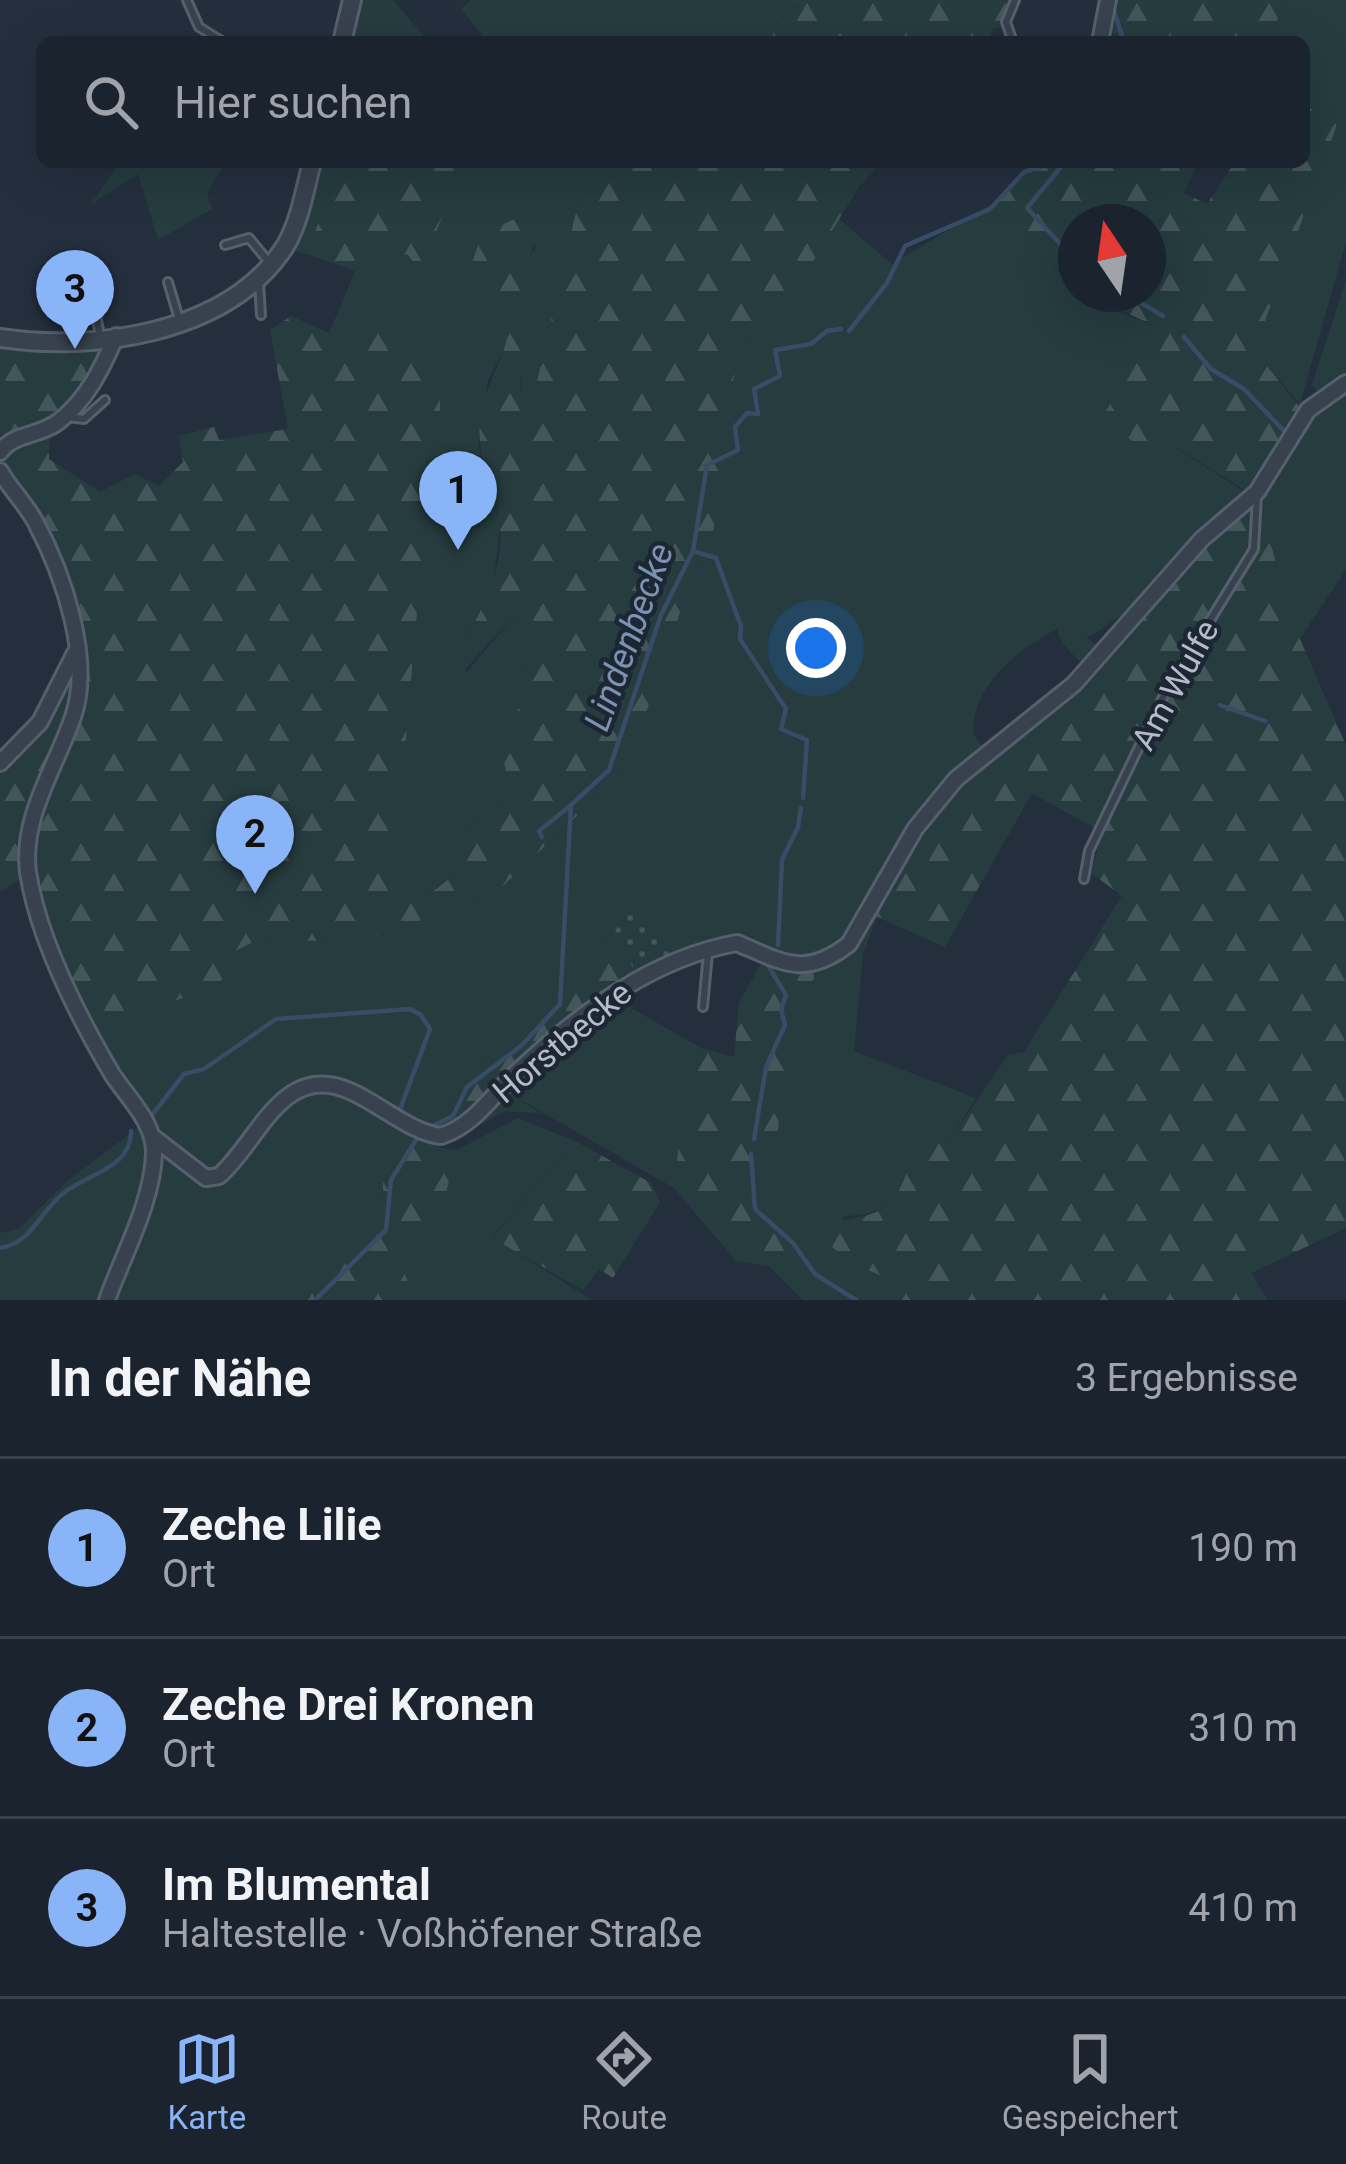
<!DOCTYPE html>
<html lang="de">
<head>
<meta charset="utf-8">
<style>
  :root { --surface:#1b232e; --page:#242b36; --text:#f1f3f6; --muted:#a0a4aa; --line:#39404a; --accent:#8ab4f8 }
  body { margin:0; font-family:Roboto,sans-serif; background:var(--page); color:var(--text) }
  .compass { position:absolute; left:1058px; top:204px; width:108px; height:108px; border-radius:50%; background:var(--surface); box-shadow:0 12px 48px #0002; rotate:347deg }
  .you { position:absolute; left:816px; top:648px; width:42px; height:42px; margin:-30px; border:9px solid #fff; border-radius:50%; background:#1a73e8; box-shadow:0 0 0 18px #1a73e833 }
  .badge { display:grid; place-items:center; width:78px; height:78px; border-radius:50%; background:var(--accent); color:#111; font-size:39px; font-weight:700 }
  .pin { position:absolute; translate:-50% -99px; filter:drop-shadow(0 3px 6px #0008) }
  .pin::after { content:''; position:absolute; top:63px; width:42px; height:36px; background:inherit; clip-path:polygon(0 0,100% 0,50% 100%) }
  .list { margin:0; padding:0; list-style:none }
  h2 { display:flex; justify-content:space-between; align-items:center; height:156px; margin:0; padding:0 48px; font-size:51px }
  h2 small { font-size:39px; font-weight:400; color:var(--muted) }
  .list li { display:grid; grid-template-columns:78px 1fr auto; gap:36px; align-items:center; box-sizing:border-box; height:180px; padding:0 48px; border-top:3px solid var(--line) }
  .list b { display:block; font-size:45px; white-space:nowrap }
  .list p { margin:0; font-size:39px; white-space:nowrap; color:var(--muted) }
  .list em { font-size:39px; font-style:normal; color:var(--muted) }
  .icon { flex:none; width:66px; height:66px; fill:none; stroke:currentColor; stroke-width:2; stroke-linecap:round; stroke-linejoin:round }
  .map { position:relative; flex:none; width:1346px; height:1300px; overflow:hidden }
  .search { position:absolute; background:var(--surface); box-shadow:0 12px 48px #0002; left:36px; right:36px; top:36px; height:132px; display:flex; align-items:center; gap:30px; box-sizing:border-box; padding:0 42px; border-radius:18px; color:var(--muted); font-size:45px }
  .sheet { height:696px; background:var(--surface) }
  nav { display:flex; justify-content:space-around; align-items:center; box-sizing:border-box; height:168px; border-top:3px solid var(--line); background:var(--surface); font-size:33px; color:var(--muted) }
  nav a { display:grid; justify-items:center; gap:6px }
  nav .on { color:var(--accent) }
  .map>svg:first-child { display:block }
</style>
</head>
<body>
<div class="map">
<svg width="1346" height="1300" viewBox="0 0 1346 1300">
  <defs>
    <pattern id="forest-firs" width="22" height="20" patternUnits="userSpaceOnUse" patternTransform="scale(3)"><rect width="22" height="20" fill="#263c3f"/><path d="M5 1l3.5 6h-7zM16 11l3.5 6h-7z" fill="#435659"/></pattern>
    <pattern id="park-dots" width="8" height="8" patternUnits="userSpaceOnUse" patternTransform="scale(3)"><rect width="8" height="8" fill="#263c3f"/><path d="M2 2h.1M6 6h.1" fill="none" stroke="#435659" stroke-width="1.8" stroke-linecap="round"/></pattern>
  </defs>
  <rect width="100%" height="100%" fill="#242f3e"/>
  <!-- grass -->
  <g fill="#263c3f">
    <path d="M 357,0 L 393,0 L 429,42 L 347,42 Z"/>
    <path d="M 471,0 L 791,0 L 797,5 L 754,42 L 488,42 L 461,9 Z"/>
    <path d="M 1289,0 L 1346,0 L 1346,242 L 1300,404 L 1267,366 L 1261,332 L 1337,122 L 1310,107 L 1304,113 L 1304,42 L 1265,42 Z"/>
    <path d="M 120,162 L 225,162 L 207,194 L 212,209 L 158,240 L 138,174 L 91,204 Z"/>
    <path d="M 317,162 L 357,162 L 329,192 L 307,254 L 290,250 Z"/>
    <path d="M 454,162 L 603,162 L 576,212 L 535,390 L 520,395 C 524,347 512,286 537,244 L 469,271 L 509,313 L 512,334 L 488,380 L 478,445 L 500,525 L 493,587 L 453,662 L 467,672 L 514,616 L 522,625 C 526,673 529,703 500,742 L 511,798 L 466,828 L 459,871 L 435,889 L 407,899 L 393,888 L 431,454 L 440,417 L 365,336 L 329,333 L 355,271 L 407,254 L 421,271 L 455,183 Z"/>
    <path d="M 995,202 L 1034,238 L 1076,294 L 1159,328 L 1103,417 L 1147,453 L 1175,447 L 1249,495 C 1192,540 1150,605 1086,638 L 1057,629 C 1020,648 969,687 974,735 L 982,746 C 949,775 917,809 894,846 C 867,891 862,931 816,962 L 775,957 L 737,940 L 675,959 L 633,908 L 611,935 L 576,958 L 556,995 L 514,1023 L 445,1109 L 453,1129 C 422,1141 385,1107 360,1091 L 355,1094 L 419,1133 L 383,1183 L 382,1219 L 305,1300 L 115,1300 L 160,1153 L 172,1152 L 207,1182 L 219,1181 L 290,1098 L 315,1088 L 344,1090 L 346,1085 C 284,1071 256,1129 222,1170 L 209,1174 L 157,1126 L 98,1036 L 229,977 L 234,952 L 260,938 L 353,943 L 469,904 L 503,886 L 579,814 L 629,763 L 687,592 L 712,541 L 719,489 L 742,483 L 739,455 L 720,435 L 741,348 L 786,305 L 839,219 L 892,264 Z"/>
    <path d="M 1346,280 L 1346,377 L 1316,391 L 1312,385 Z"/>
    <path d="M 1346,386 L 1346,570 L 1300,639 L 1287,609 L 1263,510 L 1264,495 L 1310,414 Z"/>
    <path d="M 871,914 L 877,917 L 863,954 L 854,1051 L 976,1098 L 951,1138 C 889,1154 921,1187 881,1209 C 872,1214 854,1215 843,1217 L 855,1264 L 888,1279 L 892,1300 L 803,1300 L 769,1266 L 787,1248 L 756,1178 L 776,1139 L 784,1072 L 817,968 Z"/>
    <path d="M 619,1001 L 701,1048 L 680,1133 L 674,1188 L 509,1093 Z"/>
    <path d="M 518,1118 L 575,1141 L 492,1237 L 592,1300 L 416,1300 L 400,1266 L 435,1236 L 457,1150 Z"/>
    <path d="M 142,1125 C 157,1183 122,1244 103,1300 L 0,1300 L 0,1233 L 20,1228 L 66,1182 Z"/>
  </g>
  <!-- forest -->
  <g fill="url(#forest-firs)">
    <path d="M 791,0 L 1014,0 L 1006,28 L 994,28 L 986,42 L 755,42 L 796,6 Z"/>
    <path d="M 1111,0 L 1289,0 L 1265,42 L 1120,42 L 1106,25 Z"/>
    <path d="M 1309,107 L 1338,122 L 1261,332 L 1267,366 L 1302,410 L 1249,493 L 1176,447 L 1147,453 L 1102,417 L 1159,328 L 1087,294 L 1148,294 L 1148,222 L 1076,222 L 1076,288 L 995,202 L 1032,164 L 1198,162 L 1184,193 L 1207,204 L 1235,162 L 1304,162 L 1304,113 Z"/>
    <path d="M 357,162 L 454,162 L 455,183 L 421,272 L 407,254 L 355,271 L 307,254 L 329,192 Z"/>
    <path d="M 603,162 L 882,162 L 859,187 L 786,305 L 741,348 L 720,435 L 739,455 L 742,483 L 719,489 L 712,541 L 687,592 L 629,763 L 579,814 L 503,886 L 469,904 L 353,943 L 260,938 L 234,952 L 229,977 L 98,1036 L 23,877 L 0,892 L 0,769 L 83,672 L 64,581 L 4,475 L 2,460 L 9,446 L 50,432 L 49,459 L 100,492 L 135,474 L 159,486 L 183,462 L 179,436 L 214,427 L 219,440 L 288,429 L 270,330 L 291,316 L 329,333 L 414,333 L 440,356 L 440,417 L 431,454 L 393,888 L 408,898 L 436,889 L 459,871 L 466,828 L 511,798 L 500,742 C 529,703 526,673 522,625 L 514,616 L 457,678 L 453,661 C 476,619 508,572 499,521 C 493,485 476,457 480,420 C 484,382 513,349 509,313 L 493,307 L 469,271 L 482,234 L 514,219 L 538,222 L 524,288 L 520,394 L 535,390 L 576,212 Z"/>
    <path d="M 108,343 L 98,370 L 47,423 L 0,435 L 0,344 L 47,350 Z"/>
    <path d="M 1254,500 L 1263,510 L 1287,609 L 1346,745 L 1346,1228 L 1251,1273 L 1268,1300 L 892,1300 L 888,1279 L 855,1264 L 820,1238 C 852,1209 855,1224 882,1209 C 902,1197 907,1168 916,1149 L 951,1138 L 1008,1055 L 1024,1052 L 1122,896 L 1091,873 L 1102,832 L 1032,793 L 945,947 L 871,914 L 918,830 L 957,781 L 1085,667 L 1062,643 L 1057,629 L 1086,638 L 1105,652 L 1223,524 Z"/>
    <path d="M 611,935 L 636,972 L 610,989 L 619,1001 L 510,1093 L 540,1113 L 505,1111 L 450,1140 L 452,1129 L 445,1109 L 514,1023 L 556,995 L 576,958 Z"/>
    <path d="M 764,958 L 817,968 L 784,1072 L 777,1139 L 756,1178 L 788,1249 L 769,1266 L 736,1261 L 674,1188 L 680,1133 L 701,1048 L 734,1057 L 739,1003 Z"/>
    <path d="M 419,1133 L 440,1148 L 457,1150 L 435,1236 L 401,1266 L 416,1300 L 305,1300 L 382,1219 L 383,1183 Z"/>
    <path d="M 575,1141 L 651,1183 L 660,1202 L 613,1278 L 599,1269 L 583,1290 L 492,1238 Z"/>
  </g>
  <!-- park -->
  <path fill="url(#park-dots)" d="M 633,907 L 675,959 L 636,972 L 611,935 Z"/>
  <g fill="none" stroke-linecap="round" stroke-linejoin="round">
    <!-- stream -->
    <g stroke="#394c67" stroke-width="4.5">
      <path d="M 1113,8 L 1124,42"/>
      <path d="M 1065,162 L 1027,208 L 1076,261"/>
      <path d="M 1126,294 L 1163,316"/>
      <path d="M 849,331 L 887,283 L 905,246 L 990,209 L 1024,172 L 1055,162"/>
      <path d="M 1184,337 L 1211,369 L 1244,389 L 1285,432"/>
      <path d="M 693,551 L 716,558 L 741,626 L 740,639 L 786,709 L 781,729 L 807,740 L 803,798"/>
      <path d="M 1220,705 L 1265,721"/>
      <path d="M 542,837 L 539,831 L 571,805"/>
      <path d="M 778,945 L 782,860 L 798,827 L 801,808"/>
      <path d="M 152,1115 L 184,1074 L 204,1069 L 276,1019 L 410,1009 L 421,1015 L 430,1029 L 399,1112"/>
      <path d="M 431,1127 L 453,1116 L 467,1087 L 521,1046 L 560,1004 L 571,805 L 609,770 L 661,615 L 693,551 L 707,465 L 738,450 L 735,427 L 747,413 L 758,414 L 754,389 L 780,376 L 775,350 L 811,344 L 827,331 L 841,329"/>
      <path d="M 754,1139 L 766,1067 L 785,1025 L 781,1010 L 786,995 L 766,962"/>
      <path d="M 751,1154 L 755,1209 L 793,1243 L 815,1274 L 856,1300"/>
      <path d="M 0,1248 C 33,1243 40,1210 65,1192 C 90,1173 132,1167 131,1131"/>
      <path d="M 315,1300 L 386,1230 L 391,1180 L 419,1135"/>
    </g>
    <!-- service casing -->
    <g stroke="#565f6c" stroke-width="12">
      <g id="service">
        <path d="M 187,0 L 199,27 L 223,42"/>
        <path d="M 1013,42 L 1006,22 L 1015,0"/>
        <path d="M 225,245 L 249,238 L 268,261"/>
        <path d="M 168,282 L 179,319"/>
        <path d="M 259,283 L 261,315"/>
        <path d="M 92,292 L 100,336"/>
        <path d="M 68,417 L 84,419 L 105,400"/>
        <path d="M 1084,879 L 1089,851 L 1164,695 L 1254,549 L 1257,496"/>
        <path d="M 703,1007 L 708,953"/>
      </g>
    </g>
    <!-- minor casing -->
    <g stroke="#565f6c" stroke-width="20">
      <g id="minor">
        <path d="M 1100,42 L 1108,0"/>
        <path d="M 0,452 C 13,433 40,436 58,422 C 87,400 102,368 116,336"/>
        <path d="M 0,471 C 10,489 26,504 36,523 C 63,574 93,660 73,717 C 56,767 21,817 28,872 C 38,939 78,1016 112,1074 C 127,1097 155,1123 154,1153 C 153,1201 123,1255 107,1300"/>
        <path d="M 0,763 L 40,722 L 75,653"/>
        <path d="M 153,1137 L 206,1178 L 219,1176 C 244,1154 260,1119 286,1098 C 340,1054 389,1130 441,1136 C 475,1125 492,1095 517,1072 C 579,1014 652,958 737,943 C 784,963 805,978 849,944 L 915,829 L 956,779 L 1074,684 L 1202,539 L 1257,492 L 1308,410 L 1346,383"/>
      </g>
    </g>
    <!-- tertiary casing -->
    <g stroke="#565f6c" stroke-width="22">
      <g id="tertiary">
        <path d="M 342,42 L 352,0"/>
        <path d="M 0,338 C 93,352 224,334 282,251 C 299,227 305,189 312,162"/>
      </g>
    </g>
    <!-- service -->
    <use href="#service" stroke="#38414e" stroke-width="6"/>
    <!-- minor -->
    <use href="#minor" stroke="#38414e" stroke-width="14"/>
    <!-- tertiary -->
    <use href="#tertiary" stroke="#38414e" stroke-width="16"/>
  </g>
  <g text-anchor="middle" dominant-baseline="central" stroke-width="9" stroke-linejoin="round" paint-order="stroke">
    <!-- street labels -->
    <g font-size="33" fill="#b4bcc9" stroke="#1d2633">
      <text transform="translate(1175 685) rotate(-61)">Am Wulfe</text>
      <text transform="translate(562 1042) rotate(-40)">Horstbecke</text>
    </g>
    <!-- water labels -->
    <g font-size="36" font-style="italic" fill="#7c92b1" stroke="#1d2633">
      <text transform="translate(629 637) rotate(-70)">Lindenbecke</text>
    </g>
  </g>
</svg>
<svg class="compass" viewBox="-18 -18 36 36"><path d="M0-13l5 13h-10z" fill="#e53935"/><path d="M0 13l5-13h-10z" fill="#a0a4aa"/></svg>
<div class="you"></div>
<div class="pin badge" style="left:458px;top:550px">1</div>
<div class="pin badge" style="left:255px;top:894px">2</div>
<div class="pin badge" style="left:75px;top:349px">3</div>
<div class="search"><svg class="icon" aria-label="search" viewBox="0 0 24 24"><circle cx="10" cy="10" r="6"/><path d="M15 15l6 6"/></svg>Hier suchen</div>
</div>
<section class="sheet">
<h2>In der Nähe<small>3 Ergebnisse</small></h2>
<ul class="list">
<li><span class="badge">1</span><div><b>Zeche Lilie</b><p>Ort</p></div><em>190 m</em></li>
<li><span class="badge">2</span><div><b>Zeche Drei Kronen</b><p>Ort</p></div><em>310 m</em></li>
<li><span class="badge">3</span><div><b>Im Blumental</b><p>Haltestelle · Voßhöfener Straße</p></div><em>410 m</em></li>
</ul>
</section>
<nav>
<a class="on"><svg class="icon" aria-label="map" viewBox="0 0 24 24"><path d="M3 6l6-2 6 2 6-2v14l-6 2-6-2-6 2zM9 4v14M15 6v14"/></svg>Karte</a>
<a><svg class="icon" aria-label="directions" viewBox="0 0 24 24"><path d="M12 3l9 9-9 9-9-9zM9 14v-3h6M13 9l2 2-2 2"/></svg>Route</a>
<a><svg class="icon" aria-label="saved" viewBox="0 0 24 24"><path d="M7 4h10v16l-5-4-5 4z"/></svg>Gespeichert</a>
</nav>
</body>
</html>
